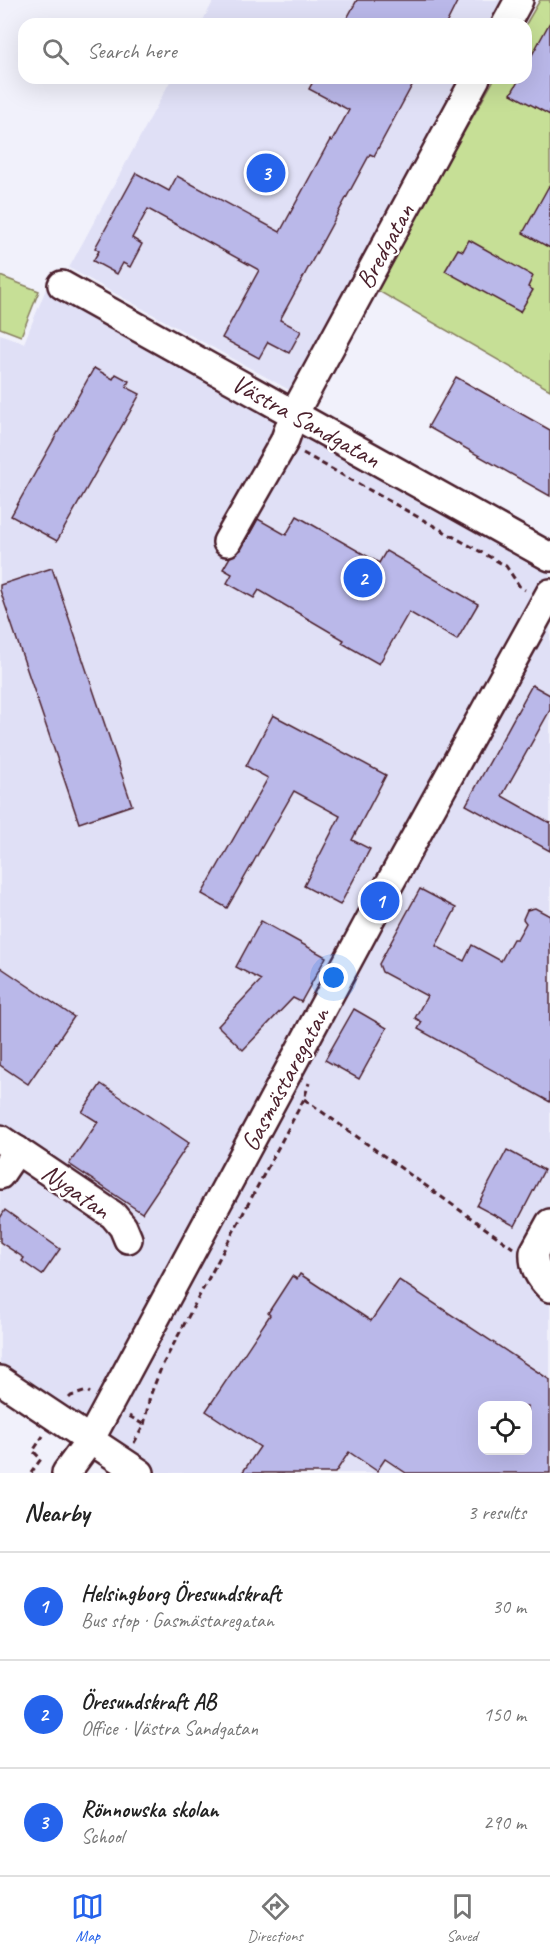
<!DOCTYPE html>
<html lang="en">
<head>
<meta charset="utf-8">
<style>
  :root { --surface:#fff; --page:#f6f6f6; --text:#222; --muted:#767676; --line:#e0e0e0; --accent:#2563eb }
  body { margin:0; font-family:Caveat,sans-serif; background:var(--page); color:var(--text) }
  .controls { position:absolute; right:18px; bottom:18px; display:grid; overflow:hidden; border-radius:12px; box-shadow:0 6px 24px #0002 }
  .controls button { width:54px; height:54px; display:grid; place-items:center; padding:0; border:0; border-bottom:2px solid var(--line); background:var(--surface); color:var(--text); font:30px sans-serif }
  .you { position:absolute; left:334px; top:978px; width:21px; height:21px; margin:-15px; border:4px solid #fff; border-radius:50%; background:#1a73e8; box-shadow:0 0 0 9px #1a73e833 }
  .badge { display:grid; place-items:center; width:39px; height:39px; border-radius:50%; background:var(--accent); color:#fff; font-size:20px; font-weight:700 }
  .pin { position:absolute; translate:-50% -50%; border:3px solid #fff; box-shadow:0 2px 6px #0006 }
  .list { margin:0; padding:0; list-style:none }
  h2 { display:flex; justify-content:space-between; align-items:center; height:78px; margin:0; padding:0 24px; font-size:26px }
  h2 small { font-size:20px; font-weight:400; color:var(--muted) }
  .list li { display:grid; grid-template-columns:39px 1fr auto; gap:18px; align-items:center; box-sizing:border-box; height:108px; padding:0 24px; border-top:2px solid var(--line) }
  .list b { display:block; font-size:22px; white-space:nowrap }
  .list p { margin:0; font-size:20px; white-space:nowrap; color:var(--muted) }
  .list em { font-size:20px; font-style:normal; color:var(--muted) }
  .icon { flex:none; width:33px; height:33px; fill:none; stroke:currentColor; stroke-width:2; stroke-linecap:round; stroke-linejoin:round }
  .map { position:relative; flex:none; width:550px; height:1473px; overflow:hidden }
  .search { position:absolute; background:var(--surface); box-shadow:0 6px 24px #0002; left:18px; right:18px; top:18px; height:66px; display:flex; align-items:center; gap:15px; box-sizing:border-box; padding:0 21px; border-radius:18px; color:var(--muted); font-size:22px }
  .sheet { height:402px; background:var(--surface) }
  nav { display:flex; justify-content:space-around; align-items:center; box-sizing:border-box; height:84px; border-top:2px solid var(--line); background:var(--surface); font-size:16px; color:var(--muted) }
  nav a { display:grid; justify-items:center; gap:3px }
  nav .on { color:var(--accent) }
  .map>svg:first-child { display:block }
</style>
</head>
<body>
<div class="map">
<svg width="550" height="1473" viewBox="0 0 550 1473">
  <rect width="100%" height="100%" fill="#f1f1fb"/>
  <filter id="ink" filterUnits="userSpaceOnUse"><feTurbulence type="fractalNoise" baseFrequency=".0167" numOctaves="2"/><feDisplacementMap in="SourceGraphic" scale="12" xChannelSelector="R" yChannelSelector="G"/><feConvolveMatrix kernelMatrix="1 2 1 2 8 2 1 2 1" color-interpolation-filters="sRGB"/></filter>
  <g filter="url(#ink)">
    <!-- built -->
    <g fill="#e0e0f6" fill-rule="evenodd">
      <path d="M 214,0 L 505,0 L 492,24 L 201,24 Z"/>
      <path d="M 172,78 L 463,78 L 295,393 L 69,268 Z"/>
      <path d="M 48,284 L 550,562 L 550,1473 L 155,1473 L 0,1372 L 0,334 L 24,343 ZM 482,1406 L 528,1406 L 528,1450 L 482,1450 Z"/>
    </g>
    <!-- green -->
    <g fill="#c6df96" stroke="#887f60" stroke-width="1.5">
      <path d="M 540,0 L 550,0 L 550,390 L 375,289 L 495,78 L 526,78 L 526,24 Z"/>
      <path d="M 0,276 L 39,291 L 21,336 L 0,328 Z"/>
    </g>
    <!-- building -->
    <g fill="#bab8e9" stroke="#4a1f2b" stroke-width="1.5" fill-rule="evenodd">
      <path d="M 357,0 L 458,0 L 446,24 L 344,24 Z"/>
      <path d="M 550,22 L 550,115 L 511,94 L 520,78 L 526,78 L 526,66 Z"/>
      <path d="M 315,78 L 416,78 L 374,156 L 370,154 L 280,320 L 301,331 L 289,353 L 268,342 L 259,358 L 222,338 L 259,270 L 148,209 L 132,238 L 142,244 L 130,267 L 123,263 L 117,274 L 93,261 L 99,251 L 95,248 L 136,173 L 169,191 L 177,176 L 280,232 L 330,140 L 332,141 L 349,110 L 309,89 Z"/>
      <path d="M 550,184 L 550,248 L 523,233 Z"/>
      <path d="M 469,240 L 533,276 L 528,287 L 533,290 L 520,312 L 445,271 L 458,249 L 463,251 Z"/>
      <path d="M 94,368 L 113,379 L 116,374 L 129,381 L 126,387 L 140,394 L 57,541 L 11,516 Z"/>
      <path d="M 456,377 L 550,430 L 550,496 L 428,427 Z"/>
      <path d="M 297,516 L 379,563 L 386,551 L 478,604 L 457,640 L 409,612 L 379,664 L 342,643 L 344,640 L 259,590 L 254,598 L 227,583 L 232,574 L 223,569 L 230,557 L 241,550 L 258,519 L 286,535 Z"/>
      <path d="M 52,568 L 132,805 L 79,823 L 0,590 L 0,585 Z"/>
      <path d="M 532,685 L 550,695 L 550,710 L 502,796 L 550,823 L 550,851 L 466,805 Z"/>
      <path d="M 273,715 L 386,775 L 352,840 L 370,849 L 340,905 L 304,886 L 340,816 L 294,791 L 227,908 L 202,894 L 268,778 L 246,766 Z"/>
      <path d="M 420,889 L 456,908 L 436,946 L 464,961 L 472,945 L 501,961 L 513,939 L 517,939 L 526,923 L 523,919 L 527,910 L 535,908 L 550,916 L 550,1102 L 418,1029 L 422,1022 L 415,1018 L 427,996 L 382,972 L 379,964 Z"/>
      <path d="M 261,921 L 326,957 L 301,1002 L 293,998 L 243,1050 L 218,1026 L 261,980 L 236,967 Z"/>
      <path d="M 0,967 L 74,1017 L 28,1084 L 0,1065 Z"/>
      <path d="M 354,1009 L 387,1028 L 359,1079 L 325,1060 Z"/>
      <path d="M 101,1084 L 189,1143 L 142,1213 L 69,1164 L 98,1122 L 82,1112 Z"/>
      <path d="M 507,1150 L 544,1170 L 515,1226 L 477,1206 Z"/>
      <path d="M 5,1210 L 60,1249 L 42,1275 L 22,1261 L 24,1258 L 0,1242 L 0,1218 Z"/>
      <path d="M 300,1274 L 371,1321 L 399,1280 L 550,1380 L 550,1473 L 406,1473 L 385,1459 L 377,1471 L 349,1452 L 335,1473 L 242,1473 L 260,1447 L 206,1411 L 270,1315 L 268,1313 L 292,1276 L 297,1279 ZM 483,1406 L 528,1406 L 528,1450 L 483,1450 Z"/>
    </g>
    <g fill="none" stroke-linecap="round" stroke-linejoin="round">
      <!-- minor casing -->
      <g stroke="#4a1f2b" stroke-width="32">
        <g id="minor">
          <path d="M 506,24 L 519,0"/>
          <path d="M 62,285 L 550,557"/>
          <path d="M 227,542 L 284,442 L 294,414 L 476,78"/>
          <path d="M 0,1139 L 113,1215 L 123,1227 L 128,1239"/>
          <path d="M 0,1175 L 17,1150"/>
          <path d="M 550,1223 L 534,1252 C 533,1267 539,1277 550,1288"/>
          <path d="M 0,1380 L 140,1473"/>
          <path d="M 66,1473 L 90,1440 L 380,901 L 550,593"/>
        </g>
      </g>
      <!-- path -->
      <g stroke="#4a1f2b" stroke-width="3" stroke-dasharray="6 4.5" stroke-linecap="butt">
        <path d="M 303,453 L 506,566 L 520,587 L 525,590"/>
        <path d="M 304,1099 L 513,1248"/>
        <path d="M 69,1398 L 71,1396 L 87,1391 L 90,1393"/>
        <path d="M 129,1416 L 144,1425"/>
        <path d="M 134,1443 L 144,1425 L 150,1396 L 162,1366 L 304,1099 L 309,1083"/>
        <path d="M 31,1473 L 41,1459 L 33,1451 L 43,1436"/>
      </g>
      <!-- minor -->
      <use href="#minor" stroke="#fff" stroke-width="27"/>
    </g>
  </g>
  <g text-anchor="middle" dominant-baseline="central" stroke-width="4.5" stroke-linejoin="round" paint-order="stroke">
    <!-- street labels -->
    <g font-size="26" fill="#4a1f2b" stroke="#fff">
      <text transform="translate(385 246) rotate(-61)">Bredgatan</text>
      <text transform="translate(306 421) rotate(29)">Västra Sandgatan</text>
      <text transform="translate(285 1079) rotate(-62)">Gasmästaregatan</text>
      <text transform="translate(76 1191) rotate(35)">Nygatan</text>
    </g>
  </g>
</svg>
<div class="controls">
<button><svg class="icon" aria-label="locate" viewBox="0 0 24 24"><circle cx="12" cy="12" r="6"/><path d="M12 2v4M12 18v4M2 12h4M18 12h4"/></svg></button>
</div>
<div class="you"></div>
<div class="pin badge" style="left:380px;top:901px">1</div>
<div class="pin badge" style="left:363px;top:578px">2</div>
<div class="pin badge" style="left:266px;top:173px">3</div>
<div class="search"><svg class="icon" aria-label="search" viewBox="0 0 24 24"><circle cx="10" cy="10" r="6"/><path d="M15 15l6 6"/></svg>Search here</div>
</div>
<section class="sheet">
<h2>Nearby<small>3 results</small></h2>
<ul class="list">
<li><span class="badge">1</span><div><b>Helsingborg Öresundskraft</b><p>Bus stop · Gasmästaregatan</p></div><em>30 m</em></li>
<li><span class="badge">2</span><div><b>Öresundskraft AB</b><p>Office · Västra Sandgatan</p></div><em>150 m</em></li>
<li><span class="badge">3</span><div><b>Rönnowska skolan</b><p>School</p></div><em>290 m</em></li>
</ul>
</section>
<nav>
<a class="on"><svg class="icon" aria-label="map" viewBox="0 0 24 24"><path d="M3 6l6-2 6 2 6-2v14l-6 2-6-2-6 2zM9 4v14M15 6v14"/></svg>Map</a>
<a><svg class="icon" aria-label="directions" viewBox="0 0 24 24"><path d="M12 3l9 9-9 9-9-9zM9 14v-3h6M13 9l2 2-2 2"/></svg>Directions</a>
<a><svg class="icon" aria-label="saved" viewBox="0 0 24 24"><path d="M7 4h10v16l-5-4-5 4z"/></svg>Saved</a>
</nav>
</body>
</html>
